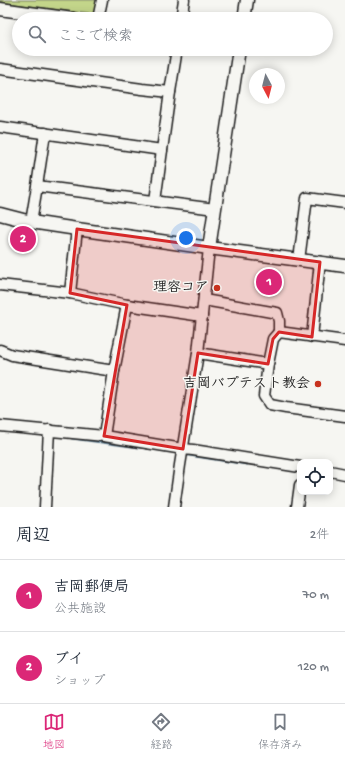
<!DOCTYPE html>
<html lang="ja">
<head>
<meta charset="utf-8">
<style>
  :root { --surface:#fff; --page:#f6f6f7; --text:#1f2937; --muted:#747a83; --line:#e0e1e3; --accent:#db2777 }
  body { margin:0; font-family:"Gochi Hand","Klee One",sans-serif; background:var(--page); color:var(--text) }
  .controls { position:absolute; right:12px; bottom:12px; display:grid; overflow:hidden; border-radius:8px; box-shadow:0 2px 10px #0003 }
  .controls button { width:36px; height:36px; display:grid; place-items:center; padding:0; border:0; border-bottom:1px solid var(--line); background:var(--surface); color:var(--text); font:20px sans-serif }
  .compass { position:absolute; left:249px; top:68px; width:36px; height:36px; border-radius:50%; background:var(--surface); box-shadow:0 2px 10px #0003; rotate:173deg }
  .you { position:absolute; left:186px; top:238px; width:14px; height:14px; margin:-10px; border:3px solid #fff; border-radius:50%; background:#1a73e8; box-shadow:0 0 0 6px #1a73e833 }
  .badge { display:grid; place-items:center; width:26px; height:26px; border-radius:50%; background:var(--accent); color:#fff; font-size:13px; font-weight:700 }
  .pin { position:absolute; translate:-50% -50%; border:2px solid #fff; box-shadow:0 1px 4px #0006 }
  .list { margin:0; padding:0; list-style:none }
  h2 { display:flex; justify-content:space-between; align-items:center; height:52px; margin:0; padding:0 16px; font-size:17px }
  h2 small { font-size:13px; font-weight:400; color:var(--muted) }
  .list li { display:grid; grid-template-columns:26px 1fr auto; gap:12px; align-items:center; box-sizing:border-box; height:72px; padding:0 16px; border-top:1px solid var(--line) }
  .list b { display:block; font-size:15px; white-space:nowrap }
  .list p { margin:0; font-size:13px; white-space:nowrap; color:var(--muted) }
  .list em { font-size:13px; font-style:normal; color:var(--muted) }
  .icon { flex:none; width:22px; height:22px; fill:none; stroke:currentColor; stroke-width:2; stroke-linecap:round; stroke-linejoin:round }
  .map { position:relative; flex:none; width:345px; height:507px; overflow:hidden }
  .search { position:absolute; background:var(--surface); box-shadow:0 2px 10px #0003; left:12px; right:12px; top:12px; height:44px; display:flex; align-items:center; gap:10px; box-sizing:border-box; padding:0 14px; border-radius:22px; color:var(--muted); font-size:15px }
  .sheet { height:196px; background:var(--surface) }
  nav { display:flex; justify-content:space-around; align-items:center; box-sizing:border-box; height:56px; border-top:1px solid var(--line); background:var(--surface); font-size:11px; color:var(--muted) }
  nav a { display:grid; justify-items:center; gap:2px }
  nav .on { color:var(--accent) }
  .map>svg:first-child { display:block }
</style>
</head>
<body>
<div class="map">
<svg width="345" height="507" viewBox="0 0 345 507">
  <rect width="100%" height="100%" fill="#f6f6f2"/>
  <filter id="ink" filterUnits="userSpaceOnUse"><feTurbulence type="fractalNoise" baseFrequency=".025" numOctaves="2"/><feDisplacementMap in="SourceGraphic" scale="8" xChannelSelector="R" yChannelSelector="G"/><feConvolveMatrix kernelMatrix="1 2 1 2 8 2 1 2 1" color-interpolation-filters="sRGB"/></filter>
  <g filter="url(#ink)">
    <!-- green -->
    <path fill="#c3d58a" stroke="#707853" d="M 0,0 L 98,0 L 97,9 L 91,14 L 0,2 Z"/>
    <g fill="none" stroke-linecap="round" stroke-linejoin="round">
      <!-- stream -->
      <g stroke="#608199" stroke-width="3">
        <path d="M 72,438 L 162,450"/>
        <path d="M 183,454 L 247,464"/>
      </g>
      <!-- minor casing -->
      <g stroke="#1c1c1c" stroke-width="13">
        <g id="minor">
          <path d="M 98,19 L 102,0"/>
          <path d="M 181,19 L 184,0"/>
          <path d="M 0,69 L 142,89 L 170,92"/>
          <path d="M 0,127 L 162,150"/>
          <path d="M 37,186 L 215,209"/>
          <path d="M 155,201 L 170,92 L 177,49"/>
          <path d="M 31,222 L 37,186 L 45,133"/>
          <path d="M 299,260 L 307,198 L 345,203"/>
          <path d="M 0,285 L 70,293 L 127,305 L 202,316"/>
          <path d="M 70,293 L 77,229"/>
          <path d="M 204,300 L 277,313 L 279,321 L 279,332"/>
          <path d="M 312,337 L 320,262"/>
          <path d="M 345,341 L 279,332 L 273,339 L 268,364 L 264,396 L 270,405 L 286,408 L 345,416"/>
          <path d="M 0,350 L 12,355 L 114,371"/>
          <path d="M 198,353 L 268,364"/>
          <path d="M 0,426 L 104,436 L 183,449 L 193,450 L 300,467"/>
          <path d="M 104,436 L 114,371 L 127,305"/>
          <path d="M 330,471 L 345,474"/>
          <path d="M 45,507 L 49,430"/>
          <path d="M 174,507 L 180,465 L 198,353 L 209,248"/>
          <path d="M 297,507 L 300,485"/>
        </g>
      </g>
      <!-- tertiary casing -->
      <g stroke="#1c1c1c" stroke-width="15">
        <g id="tertiary">
          <path d="M 0,9 L 73,19"/>
          <path d="M 244,19 L 247,0"/>
          <path d="M 0,214 L 31,222 L 77,229 L 209,248 L 345,266"/>
          <path d="M 209,248 L 239,49"/>
        </g>
      </g>
      <!-- minor -->
      <use href="#minor" stroke="#f6f6f2" stroke-width="10"/>
      <!-- tertiary -->
      <use href="#tertiary" stroke="#f6f6f2" stroke-width="12"/>
    </g>
  </g>
  <!-- marked area -->
  <path fill="#d62828" fill-opacity="0.2" stroke="#d62828" stroke-width="3" stroke-linejoin="round" d="M 77,229 L 320,262 L 312,337 L 279,332 L 273,339 L 268,364 L 198,353 L 183,449 L 104,436 L 127,305 L 70,293 Z"/>
  <!-- markers -->
  <g fill="#c8321e" stroke="#f6f6f2" stroke-width="1.5">
    <circle cx="217" cy="288" r="4"/>
    <circle cx="318" cy="384" r="4"/>
  </g>
  <g text-anchor="middle" dominant-baseline="central" stroke-width="3" stroke-linejoin="round" paint-order="stroke">
    <!-- poi labels -->
    <g font-size="14" font-weight="bold" fill="#1c1c1c" stroke="#f6f6f2" text-anchor="end">
      <text x="209" y="288">理容コア</text>
      <text x="310" y="384">吉岡バプテスト教会</text>
    </g>
  </g>
</svg>
<div class="controls">
<button><svg class="icon" aria-label="locate" viewBox="0 0 24 24"><circle cx="12" cy="12" r="6"/><path d="M12 2v4M12 18v4M2 12h4M18 12h4"/></svg></button>
</div>
<svg class="compass" viewBox="-18 -18 36 36"><path d="M0-13l5 13h-10z" fill="#e53935"/><path d="M0 13l5-13h-10z" fill="#747a83"/></svg>
<div class="you"></div>
<div class="pin badge" style="left:269px;top:282px">1</div>
<div class="pin badge" style="left:23px;top:239px">2</div>
<div class="search"><svg class="icon" aria-label="search" viewBox="0 0 24 24"><circle cx="10" cy="10" r="6"/><path d="M15 15l6 6"/></svg>ここで検索</div>
</div>
<section class="sheet">
<h2>周辺<small>2件</small></h2>
<ul class="list">
<li><span class="badge">1</span><div><b>吉岡郵便局</b><p>公共施設</p></div><em>70 m</em></li>
<li><span class="badge">2</span><div><b>ブイ</b><p>ショップ</p></div><em>120 m</em></li>
</ul>
</section>
<nav>
<a class="on"><svg class="icon" aria-label="map" viewBox="0 0 24 24"><path d="M3 6l6-2 6 2 6-2v14l-6 2-6-2-6 2zM9 4v14M15 6v14"/></svg>地図</a>
<a><svg class="icon" aria-label="directions" viewBox="0 0 24 24"><path d="M12 3l9 9-9 9-9-9zM9 14v-3h6M13 9l2 2-2 2"/></svg>経路</a>
<a><svg class="icon" aria-label="saved" viewBox="0 0 24 24"><path d="M7 4h10v16l-5-4-5 4z"/></svg>保存済み</a>
</nav>
</body>
</html>
